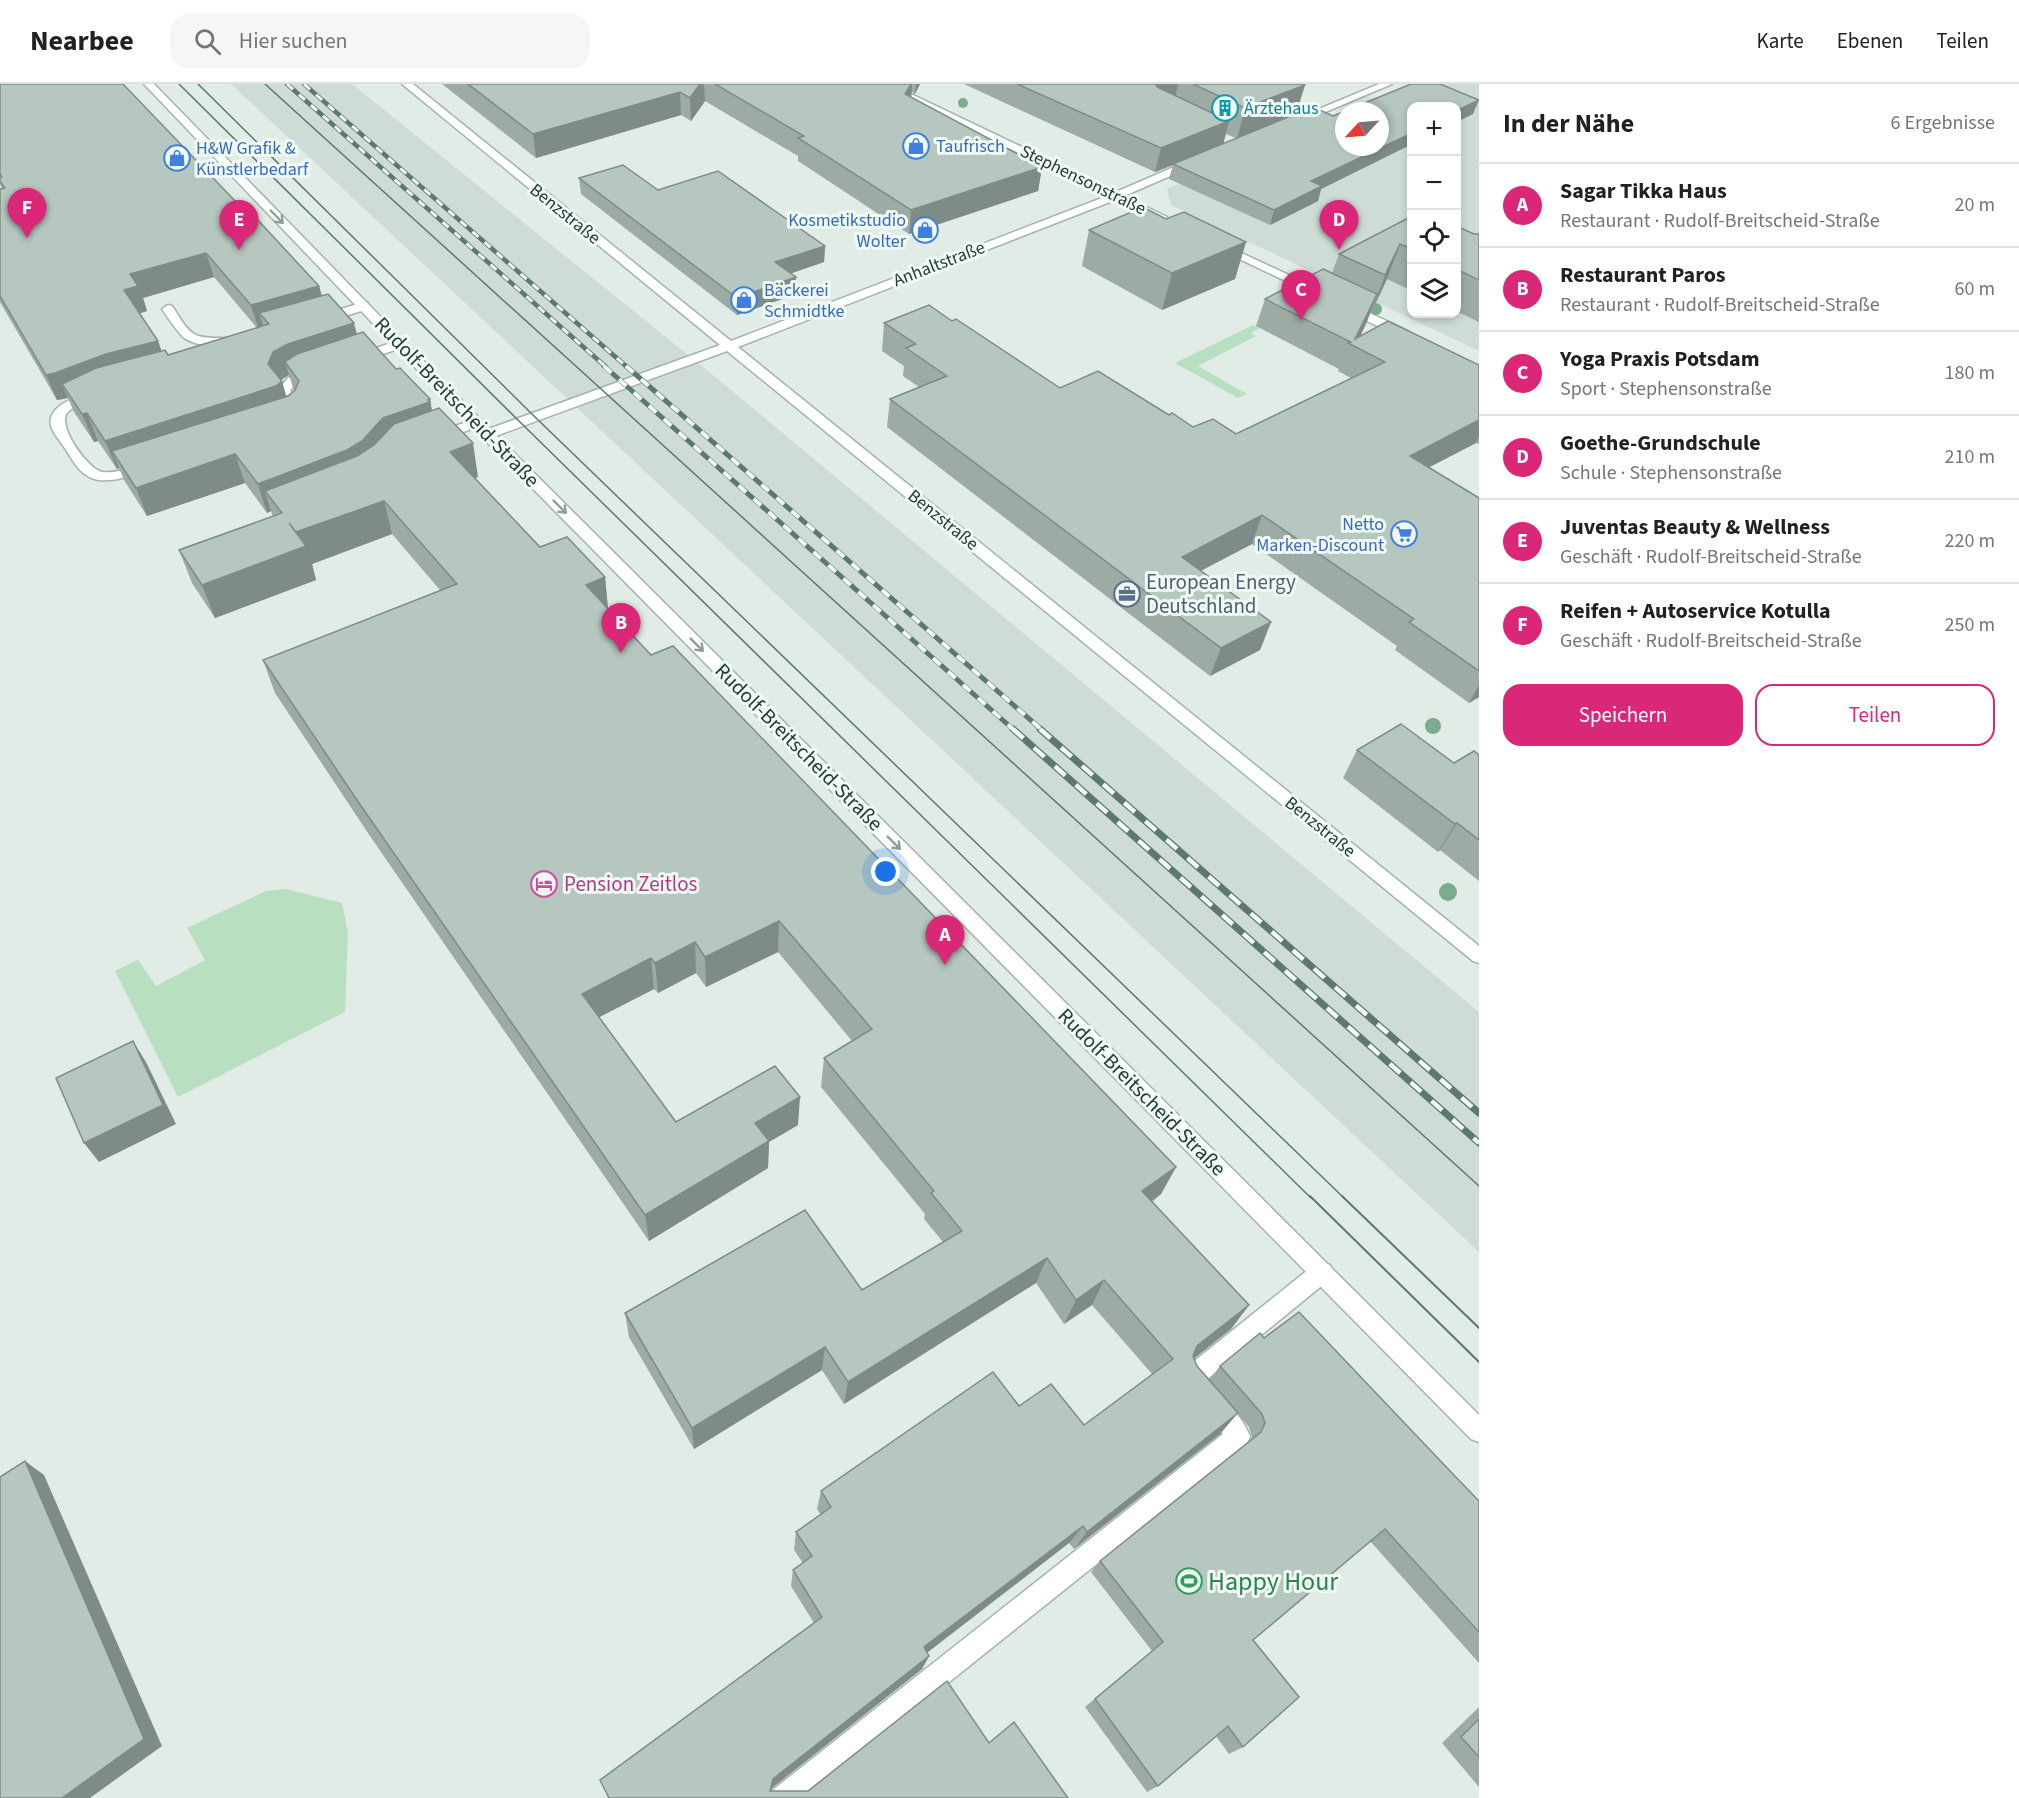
<!DOCTYPE html>
<html lang="de">
<head>
<meta charset="utf-8">
<style>
  :root { --surface:#fff; --page:#f6f6f6; --text:#202124; --muted:#757577; --line:#e0e0e0; --accent:#db2777 }
  body { margin:0; font-family:"Source Sans 3",sans-serif; background:var(--page); color:var(--text) }
  .controls { position:absolute; right:18px; top:18px; display:grid; overflow:hidden; border-radius:12px; box-shadow:0 3px 9px #0003 }
  .controls button { width:54px; height:54px; display:grid; place-items:center; padding:0; border:0; border-bottom:2px solid var(--line); background:var(--surface); color:var(--text); font:30px sans-serif }
  .compass { position:absolute; left:1335px; top:18px; width:54px; height:54px; border-radius:50%; background:var(--surface); box-shadow:0 3px 9px #0003; rotate:244deg }
  .you { position:absolute; left:886px; top:788px; width:21px; height:21px; margin:-15px; border:4px solid #fff; border-radius:50%; background:#1a73e8; box-shadow:0 0 0 9px #1a73e833 }
  .badge { display:grid; place-items:center; width:39px; height:39px; border-radius:50%; background:var(--accent); color:#fff; font-size:20px; font-weight:700 }
  .pin { position:absolute; translate:-50% -50px; filter:drop-shadow(0 2px 3px #0008) }
  .pin::after { content:''; position:absolute; top:32px; width:21px; height:18px; background:inherit; clip-path:polygon(0 0,100% 0,50% 100%) }
  .list { margin:0; padding:0; list-style:none }
  h2 { display:flex; justify-content:space-between; align-items:center; height:78px; margin:0; padding:0 24px; font-size:26px }
  h2 small { font-size:20px; font-weight:400; color:var(--muted) }
  .list li { display:grid; grid-template-columns:39px 1fr auto; gap:18px; align-items:center; box-sizing:border-box; height:84px; padding:0 24px; border-top:2px solid var(--line) }
  .list b { display:block; font-size:22px; white-space:nowrap }
  .list p { margin:0; font-size:20px; white-space:nowrap; color:var(--muted) }
  .list em { font-size:20px; font-style:normal; color:var(--muted) }
  .actions { display:flex; gap:12px; padding:18px 24px }
  .actions a { flex:1; padding:14px 0; border:2px solid var(--accent); border-radius:18px; text-align:center; font-size:21px; color:var(--accent) }
  .actions .main { background:var(--accent); color:#fff }
  .icon { flex:none; width:33px; height:33px; fill:none; stroke:currentColor; stroke-width:2; stroke-linecap:round; stroke-linejoin:round }
  .map { position:relative; flex:none; width:1479px; height:1714px; overflow:hidden }
  header { display:flex; align-items:center; gap:36px; box-sizing:border-box; height:84px; padding:0 30px; background:var(--surface); border-bottom:2px solid var(--line) }
  header strong { font-size:28px }
  nav { display:flex; gap:33px; margin-inline-start:auto; font-size:21px }
  .search { width:420px; height:54px; background:var(--page); display:flex; align-items:center; gap:15px; box-sizing:border-box; padding:0 21px; border-radius:18px; color:var(--muted); font-size:22px }
  main { display:flex }
  aside { flex:1; background:var(--surface) }
  .map>svg:first-child { display:block }
</style>
</head>
<body>
<header>
<strong>Nearbee</strong>
<div class="search"><svg class="icon" aria-label="search" viewBox="0 0 24 24"><circle cx="10" cy="10" r="6"/><path d="M15 15l6 6"/></svg>Hier suchen</div>
<nav><a>Karte</a><a>Ebenen</a><a>Teilen</a></nav>
</header>
<main>
<div class="map">
<svg width="1479" height="1714" viewBox="0 0 1479 1714">
  <rect width="100%" height="100%" fill="#e1ece6"/>
  <!-- built -->
  <g fill="#cfdcd5" fill-rule="evenodd">
    <path d="M 231,0 L 352,0 L 719,296 L 1479,928 L 1479,1168 Z"/>
    <path d="M 1426,0 L 1479,0 L 1479,267 L 1171,121 L 1167,105 L 1344,33 L 1344,63 L 1380,63 L 1380,27 ZM 1412,22 L 1456,22 L 1456,230 L 1412,230 Z"/>
  </g>
  <!-- green -->
  <g fill="#b8dfc0">
    <path d="M 1253,241 L 1260,244 L 1251,249 L 1256,252 L 1198,282 L 1247,310 L 1238,314 L 1175,279 Z"/>
    <path d="M 286,805 L 342,819 L 348,848 L 345,928 L 178,1013 L 115,887 L 138,876 L 156,902 L 205,876 L 187,844 L 266,807 Z"/>
  </g>
  <g fill="none" stroke-linecap="round" stroke-linejoin="round">
    <!-- service casing -->
    <g stroke="#a3b4ad" stroke-width="3">
      <g id="service">
        <path d="M 1239,0 L 1252,0 L 1316,31 L 1307,33 Z"/>
        <path d="M 364,218 L 368,219 L 368,225 L 322,239 L 316,235 L 318,232 Z"/>
        <path d="M 168,221 L 172,222 C 178,230 185,245 194,250 C 208,258 232,250 241,258 C 231,267 191,262 182,252 C 175,244 168,234 162,225 Z"/>
        <path d="M 400,256 L 406,260 L 404,263 L 356,279 L 350,275 L 352,272 Z"/>
        <path d="M 313,285 L 317,286 L 319,289 L 317,292 L 297,299 L 290,306 L 305,325 L 302,334 L 292,334 L 291,331 L 293,325 L 278,306 L 288,294 Z"/>
        <path d="M 92,308 L 96,309 L 98,312 L 96,315 C 87,318 74,321 67,329 C 57,342 88,386 103,388 C 116,390 131,383 144,380 L 151,384 L 149,387 C 133,391 115,398 98,396 C 83,393 75,381 68,369 C 63,361 56,353 52,345 C 43,323 77,312 92,308 Z"/>
        <path d="M 476,335 L 482,339 L 481,342 L 436,357 L 429,353 L 431,350 Z"/>
        <path d="M 1322,1178 L 1330,1181 L 1333,1188 L 1330,1195 L 1205,1297 L 1207,1302 L 1204,1310 L 1196,1313 L 1188,1310 L 1179,1295 L 1182,1287 L 1314,1181 Z"/>
        <path d="M 1214,1311 C 1229,1317 1244,1337 1250,1352 L 1247,1360 L 804,1714 L 770,1714 L 774,1705 L 1223,1350 L 1206,1330 L 1203,1322 L 1206,1314 Z"/>
      </g>
    </g>
    <!-- minor casing -->
    <g stroke="#a3b4ad" stroke-width="3">
      <g id="minor">
        <path d="M 402,0 L 413,0 L 731,257 L 1107,112 L 877,0 L 890,0 L 1116,108 L 1190,76 L 1198,76 L 1198,80 L 1124,112 L 1167,133 L 1167,137 L 1159,137 L 1115,116 L 738,263 L 1479,862 L 1479,879 L 1473,877 L 727,267 L 493,353 L 483,353 L 481,350 L 483,347 L 720,261 Z"/>
        <path d="M 1379,0 L 1392,0 L 1304,37 L 1295,35 Z"/>
        <path d="M 1220,159 L 1321,206 L 1323,208 L 1321,210 L 1313,210 L 1216,164 L 1216,160 Z"/>
        <path d="M 1348,219 L 1408,247 L 1410,250 L 1408,253 L 1400,253 L 1344,226 L 1344,220 Z"/>
      </g>
    </g>
    <!-- tertiary casing -->
    <g stroke="#a3b4ad" stroke-width="3">
      <path id="tertiary" d="M 144,0 L 154,0 L 481,336 L 1479,1331 L 1479,1358 L 1471,1355 L 471,342 Z"/>
    </g>
    <!-- service -->
    <use href="#service" fill="#fff" fill-rule="evenodd"/>
    <!-- minor -->
    <use href="#minor" fill="#fff" fill-rule="evenodd"/>
    <!-- tertiary -->
    <use href="#tertiary" fill="#fff" fill-rule="evenodd"/>
    <!-- tram-far1 -->
    <g stroke="#5b796f" stroke-width="1.5">
      <path d="M 179,0 L 521,339 L 1311,1114"/>
      <path d="M 198,0 L 535,333 L 1344,1114"/>
      <path d="M 265,0 L 1479,1102"/>
    </g>
    <!-- tram -->
    <g stroke="#5b796f" stroke-width="2">
      <path d="M 1310,1112 L 1479,1278"/>
      <path d="M 1342,1112 L 1479,1244"/>
    </g>
    <!-- rail-far2 casing -->
    <g stroke="#5b796f" stroke-width="4.5">
      <g id="rail-far2">
        <path d="M 287,0 L 606,283"/>
        <path d="M 304,0 L 627,283"/>
      </g>
    </g>
    <!-- rail-far1 casing -->
    <g stroke="#5b796f" stroke-width="5">
      <g id="rail-far1">
        <path d="M 604,282 L 1014,646"/>
        <path d="M 626,282 L 1042,646"/>
      </g>
    </g>
    <!-- rail casing -->
    <g stroke="#5b796f" stroke-width="7">
      <g id="rail">
        <path d="M 1013,645 L 1479,1059"/>
        <path d="M 1040,645 L 1479,1029"/>
      </g>
    </g>
    <!-- rail-far2 -->
    <use href="#rail-far2" stroke="#f1f9f4" stroke-width="3" stroke-dasharray="8" stroke-linecap="butt"/>
    <!-- rail-far1 -->
    <use href="#rail-far1" stroke="#f1f9f4" stroke-width="4" stroke-dasharray="10" stroke-linecap="butt"/>
    <!-- rail -->
    <use href="#rail" stroke="#f1f9f4" stroke-width="4.5" stroke-dasharray="14" stroke-linecap="butt"/>
  </g>
  <!-- trees -->
  <g fill="#7bac8b">
    <circle cx="963" cy="19" r="5"/>
    <circle cx="1376" cy="225" r="6"/>
    <circle cx="1433" cy="642" r="8"/>
    <circle cx="1448" cy="808" r="9"/>
  </g>
  <!-- wall -->
  <g fill="#9daba4" fill-rule="evenodd">
    <path d="M 0,0 L 238,120 L 319,202 L 322,212 L 357,250 L 432,326 L 478,393 L 475,394 L 540,463 L 605,493 L 608,525 L 651,571 L 1176,1083 L 1161,1110 L 1152,1118 L 1249,1221 L 1231,1245 L 1194,1274 L 1197,1282 L 1209,1296 L 1220,1282 L 1264,1254 L 1451,1388 L 1479,1417 L 1479,1579 L 1370,1457 L 1253,1556 L 1243,1663 L 1229,1670 L 1216,1652 L 1158,1702 L 1147,1708 L 1085,1623 L 1152,1567 L 1091,1488 L 1100,1477 L 1250,1357 L 1252,1353 L 1249,1343 L 1237,1329 L 1220,1350 L 1074,1465 L 1069,1459 L 927,1569 L 929,1572 L 922,1585 L 772,1704 L 771,1707 L 808,1707 L 989,1659 L 1068,1714 L 609,1714 L 814,1539 L 791,1502 L 793,1486 L 803,1479 L 794,1466 L 796,1448 L 821,1431 L 817,1425 L 821,1407 L 1019,1322 L 1084,1341 L 1152,1290 L 1092,1221 L 1064,1240 L 1036,1199 L 844,1320 L 822,1286 L 694,1365 L 629,1253 L 625,1229 L 862,1206 L 943,1158 L 924,1135 L 925,1130 L 821,1003 L 824,974 L 852,957 L 778,868 L 706,903 L 696,889 L 658,909 L 654,905 L 599,933 L 676,1038 L 798,1041 L 769,1058 L 768,1084 L 649,1157 L 370,752 L 275,609 L 263,576 L 440,506 L 392,450 L 312,480 L 316,496 L 215,534 L 192,499 L 179,466 L 273,433 L 271,427 L 267,429 L 245,399 L 147,432 L 124,396 L 119,384 L 117,385 L 98,357 L 94,358 L 74,328 L 68,314 L 57,316 L 0,218 L 0,105 L 2,105 L 0,100 ZM 214,193 L 257,244 L 168,271 L 161,267 L 158,257 L 139,230 L 147,227 L 143,214 ZM 289,291 L 294,307 L 286,312 L 281,296 Z"/>
    <path d="M 442,0 L 920,0 L 915,10 L 912,8 L 911,13 L 1042,83 L 1038,107 L 909,150 L 798,77 L 798,72 L 705,17 L 691,37 L 681,31 L 536,74 Z"/>
    <path d="M 964,0 L 1304,0 L 1296,30 L 1333,32 L 1473,30 L 1321,105 L 1318,117 L 1270,141 L 1169,95 L 1173,81 L 1155,88 ZM 1226,50 L 1236,54 L 1223,60 Z"/>
    <path d="M 579,94 L 658,106 L 825,162 L 824,178 L 791,189 L 796,210 L 737,231 L 581,110 Z"/>
    <path d="M 1412,132 L 1412,207 L 1387,195 L 1372,227 L 1371,226 L 1359,253 L 1479,281 L 1479,360 L 1476,359 L 1429,383 L 1479,414 L 1479,613 L 1469,619 L 1395,566 L 1397,562 L 1252,460 L 1201,487 L 1271,538 L 1260,566 L 1210,592 L 887,343 L 890,315 L 919,303 L 903,292 L 904,282 L 882,267 L 884,239 L 952,237 L 1060,304 L 1169,331 L 1193,343 L 1236,350 L 1351,294 L 1338,287 L 1339,285 L 1256,242 L 1265,215 L 1332,189 L 1339,170 Z"/>
    <path d="M 1166,135 L 1246,158 L 1235,195 L 1162,226 L 1082,182 L 1089,146 Z"/>
    <path d="M 1456,142 L 1474,150 L 1479,150 L 1479,238 L 1456,227 Z"/>
    <path d="M 1357,666 L 1454,679 L 1479,671 L 1479,797 L 1440,766 L 1438,768 L 1343,694 Z"/>
    <path d="M 1479,1623 L 1479,1703 L 1442,1659 Z"/>
  </g>
  <!-- shaded-wall -->
  <g fill="#7f8b86">
    <path d="M 700,0 L 704,0 L 705,17 L 691,37 L 690,14 Z"/>
    <path d="M 911,0 L 912,0 L 911,19 L 905,10 Z"/>
    <path d="M 916,0 L 920,0 L 915,10 Z"/>
    <path d="M 1156,0 L 1178,0 L 1175,14 L 1151,23 Z"/>
    <path d="M 1305,1 L 1296,31 L 1237,55 L 1245,24 Z"/>
    <path d="M 680,8 L 681,31 L 536,74 L 533,50 Z"/>
    <path d="M 1479,16 L 1473,30 L 1456,38 L 1456,27 Z"/>
    <path d="M 1229,37 L 1223,61 L 1155,88 L 1161,64 Z"/>
    <path d="M 1412,49 L 1412,60 L 1321,105 L 1318,117 L 1270,141 L 1274,126 L 1311,97 Z"/>
    <path d="M 1042,83 L 1038,107 L 909,150 L 911,126 Z"/>
    <path d="M 1246,158 L 1235,195 L 1162,226 L 1172,189 Z"/>
    <path d="M 1400,160 L 1387,195 L 1372,227 L 1385,191 Z"/>
    <path d="M 825,162 L 824,178 L 775,195 L 775,178 Z"/>
    <path d="M 206,169 L 214,193 L 143,214 L 147,227 L 133,231 L 124,206 L 130,190 Z"/>
    <path d="M 796,193 L 796,210 L 737,231 L 737,214 Z"/>
    <path d="M 319,202 L 326,227 L 269,240 L 259,229 L 264,244 L 259,246 L 251,221 Z"/>
    <path d="M 1377,210 L 1367,238 L 1355,263 L 1355,255 Z"/>
    <path d="M 354,239 L 361,266 L 285,278 L 289,291 L 281,296 L 282,297 L 290,325 L 112,367 L 119,384 L 117,385 L 105,357 L 268,280 L 273,268 L 288,260 Z"/>
    <path d="M 158,257 L 167,282 L 62,300 L 68,314 L 57,316 L 46,291 L 106,270 Z"/>
    <path d="M 430,315 L 435,344 L 265,407 L 271,427 L 267,429 L 258,400 L 383,334 Z"/>
    <path d="M 87,329 L 98,357 L 94,358 L 82,330 Z"/>
    <path d="M 1479,336 L 1479,352 L 1476,359 L 1397,400 L 1410,372 Z"/>
    <path d="M 473,359 L 478,393 L 456,401 L 450,368 Z"/>
    <path d="M 235,370 L 245,399 L 147,432 L 136,404 Z"/>
    <path d="M 384,417 L 392,450 L 312,480 L 316,496 L 215,534 L 202,501 L 296,448 Z"/>
    <path d="M 1262,431 L 1252,460 L 1173,501 L 1182,473 Z"/>
    <path d="M 605,493 L 608,526 L 586,501 Z"/>
    <path d="M 1271,538 L 1260,566 L 1210,592 L 1221,564 Z"/>
    <path d="M 1479,601 L 1479,613 L 1469,619 Z"/>
    <path d="M 1457,739 L 1440,766 L 1438,768 L 1455,740 Z"/>
    <path d="M 779,837 L 778,868 L 706,903 L 705,873 Z"/>
    <path d="M 695,858 L 696,889 L 658,909 L 655,879 Z"/>
    <path d="M 651,874 L 654,905 L 586,940 L 582,910 Z"/>
    <path d="M 133,957 L 146,978 L 176,1040 L 99,1078 L 84,1059 Z"/>
    <path d="M 800,1013 L 798,1041 L 769,1058 L 768,1084 L 649,1157 L 645,1131 L 755,1039 Z"/>
    <path d="M 1176,1083 L 1161,1110 L 1129,1134 L 1142,1107 Z"/>
    <path d="M 1047,1174 L 1036,1199 L 844,1320 L 848,1298 Z"/>
    <path d="M 1104,1196 L 1092,1221 L 1064,1240 L 1076,1216 Z"/>
    <path d="M 1249,1221 L 1231,1245 L 1181,1285 L 1197,1262 Z"/>
    <path d="M 825,1263 L 822,1286 L 694,1365 L 692,1344 Z"/>
    <path d="M 1238,1329 L 1220,1350 L 1074,1465 L 1087,1448 Z"/>
    <path d="M 25,1377 L 44,1391 L 162,1662 L 90,1714 L 62,1714 Z"/>
    <path d="M 1083,1442 L 1069,1459 L 916,1577 L 924,1563 Z"/>
    <path d="M 929,1572 L 922,1585 L 772,1704 L 769,1714 L 773,1695 Z"/>
  </g>
  <!-- building -->
  <g fill="#b6c7bf" stroke="#7f8b86" stroke-width="1.5" fill-rule="evenodd">
    <path d="M 0,0 L 123,0 L 238,120 L 242,119 L 319,202 L 251,221 L 206,169 L 130,190 L 138,202 L 124,206 L 158,257 L 106,270 L 55,289 L 46,291 L 0,212 L 0,105 L 5,104 L 0,97 L 0,94 L 2,93 L 0,90 Z"/>
    <path d="M 468,0 L 700,0 L 690,14 L 680,8 L 533,50 Z"/>
    <path d="M 715,0 L 911,0 L 905,10 L 1042,83 L 911,126 L 798,54 L 804,52 Z"/>
    <path d="M 1017,0 L 1156,0 L 1157,3 L 1229,37 L 1161,64 Z"/>
    <path d="M 1193,0 L 1304,0 L 1305,1 L 1245,24 Z"/>
    <path d="M 1411,0 L 1440,0 L 1479,16 L 1456,27 L 1456,22 L 1412,22 L 1412,49 L 1311,97 L 1322,102 L 1274,126 L 1173,80 L 1313,23 L 1333,32 ZM 1344,27 L 1380,27 L 1380,63 L 1344,63 Z"/>
    <path d="M 623,81 L 658,106 L 718,87 L 825,162 L 775,178 L 796,193 L 737,214 L 579,94 Z"/>
    <path d="M 1143,123 L 1166,135 L 1184,128 L 1246,158 L 1172,189 L 1089,146 Z"/>
    <path d="M 1412,132 L 1412,165 L 1400,160 L 1385,191 L 1339,170 Z"/>
    <path d="M 1456,142 L 1474,150 L 1479,150 L 1479,196 L 1456,185 Z"/>
    <path d="M 1323,185 L 1377,210 L 1355,255 L 1388,237 L 1479,281 L 1479,336 L 1410,372 L 1479,414 L 1479,587 L 1409,538 L 1414,535 L 1262,431 L 1182,473 L 1271,538 L 1221,564 L 890,315 L 947,292 L 906,264 L 916,260 L 884,239 L 929,221 L 952,237 L 956,235 L 1060,304 L 1098,287 L 1169,331 L 1172,329 L 1193,343 L 1213,335 L 1236,350 L 1385,278 L 1348,259 L 1351,258 L 1265,215 Z"/>
    <path d="M 328,210 L 354,239 L 288,260 L 273,268 L 268,280 L 282,297 L 276,302 L 105,357 L 87,329 L 82,330 L 62,300 L 96,284 L 165,266 L 168,271 L 269,240 L 259,229 Z"/>
    <path d="M 363,248 L 396,285 L 400,284 L 430,315 L 428,316 L 430,318 L 383,334 L 362,357 L 347,366 L 258,400 L 235,370 L 136,404 L 112,367 L 288,312 L 295,306 L 299,297 L 285,278 L 297,270 Z"/>
    <path d="M 439,324 L 473,359 L 450,368 L 540,463 L 567,453 L 605,493 L 586,501 L 651,571 L 673,562 L 1176,1083 L 1142,1107 L 1249,1221 L 1197,1262 L 1193,1272 L 1197,1282 L 1238,1329 L 1087,1448 L 1083,1442 L 924,1563 L 929,1572 L 773,1695 L 770,1707 L 808,1707 L 947,1597 L 989,1659 L 1014,1638 L 1068,1714 L 609,1714 L 600,1696 L 822,1533 L 793,1486 L 812,1472 L 796,1448 L 831,1423 L 821,1407 L 993,1288 L 1019,1322 L 1051,1300 L 1084,1341 L 1173,1275 L 1104,1196 L 1076,1216 L 1047,1174 L 848,1298 L 825,1263 L 692,1344 L 625,1229 L 805,1126 L 862,1206 L 962,1147 L 931,1109 L 934,1107 L 824,974 L 872,945 L 779,837 L 705,873 L 695,858 L 655,879 L 651,874 L 582,910 L 676,1038 L 775,982 L 800,1013 L 755,1039 L 769,1057 L 645,1131 L 359,719 L 263,576 L 457,500 L 384,417 L 296,448 L 289,439 L 306,462 L 202,501 L 179,466 L 282,429 L 265,407 L 357,372 L 374,361 L 394,340 Z"/>
    <path d="M 1401,640 L 1454,679 L 1474,667 L 1479,671 L 1479,756 L 1457,739 L 1455,740 L 1357,666 Z"/>
    <path d="M 133,957 L 163,1021 L 84,1059 L 56,994 Z"/>
    <path d="M 1299,1228 L 1451,1388 L 1479,1417 L 1479,1548 L 1385,1445 L 1253,1556 L 1299,1613 L 1243,1663 L 1228,1642 L 1158,1702 L 1095,1615 L 1163,1558 L 1100,1477 L 1261,1348 L 1265,1339 L 1262,1330 L 1220,1282 L 1260,1249 L 1264,1254 Z"/>
    <path d="M 25,1377 L 144,1655 L 62,1714 L 0,1714 L 0,1393 Z"/>
    <path d="M 1479,1635 L 1479,1673 L 1461,1653 Z"/>
  </g>
  <!-- one-way arrows -->
  <defs><path id="oneway-shaft" d="M-6 0H5M1.5-3L5.5 0L1.5 3" fill="none" stroke-width="1.6" stroke-linecap="round" stroke-linejoin="round" transform="scale(1.5)"/></defs>
  <g stroke="#909e99">
    <use href="#oneway-shaft" transform="translate(277 133) rotate(46)"/>
    <use href="#oneway-shaft" transform="translate(560 423) rotate(45)"/>
    <use href="#oneway-shaft" transform="translate(697 561) rotate(45)"/>
    <use href="#oneway-shaft" transform="translate(894 759) rotate(45)"/>
  </g>
  <!-- icons -->
  <defs>
    <g id="building-ring" transform="scale(1.35)"><circle r="9.5" fill="#f1f9f4" stroke="#0f9aa8" stroke-width="1.5"/><path d="M-4-6H4V6H1V3H-1V6H-4ZM-2.5-4.3h1.7v1.8h-1.7ZM.8-4.3h1.7v1.8H.8ZM-2.5-1h1.7V.8h-1.7ZM.8-1h1.7V.8H.8Z" fill="#0f9aa8"/></g>
    <g id="shop-ring" transform="scale(1.35)"><circle r="9.5" fill="#f1f9f4" stroke="#3f7fe0" stroke-width="1.5"/><path d="M-5-2.5h2.3a2.7 3.5 0 0 1 5.4 0H5L5.5 6h-11ZM-1.5-2.5h3a1.5 2.3 0 0 0-3 0Z" fill="#3f7fe0"/></g>
    <g id="supermarket-ring" transform="scale(1.35)"><circle r="9.5" fill="#f1f9f4" stroke="#3f7fe0" stroke-width="1.5"/><path d="M-6-5.5h2.5l.6 2H6L4.5 2H-2.5L-4.4-4H-6ZM-1.5 3.2a1.3 1.3 0 1 0 .1 0ZM3 3.2a1.3 1.3 0 1 0 .1 0Z" fill="#3f7fe0"/></g>
    <g id="office-ring" transform="scale(1.35)"><circle r="9.5" fill="#f1f9f4" stroke="#5c6f8a" stroke-width="1.5"/><path d="M-6-3h4V-5.5h4V-3h4V5H-6ZM-1-4.5V-3h2v-1.5ZM-6 0V1H6V0Z" fill="#5c6f8a"/></g>
    <g id="hotel-ring" transform="scale(1.35)"><circle r="9.5" fill="#f1f9f4" stroke="#d1479c" stroke-width="1.5"/><path d="M-6-4.5h1.5V1H6V5H4.5V3h-9V5H-6ZM-4 0a1.8 1.8 0 1 1 3.6 0ZM.5 0V-2.5h3Q6-2.5 6 0Z" fill="#d1479c"/></g>
    <g id="stadium-ring" transform="scale(1.35)"><circle r="9.5" fill="#f1f9f4" stroke="#2e9e5b" stroke-width="1.5"/><path d="M0-5a6.5 5 0 1 0 0 10a6.5 5 0 1 0 0-10ZM-3.5-1.8h7v3.6h-7Z" fill="#2e9e5b"/></g>
  </defs>
  <g fill-rule="evenodd">
    <use href="#building-ring" x="1225" y="24"/>
    <use href="#shop-ring" x="916" y="62"/>
    <use href="#shop-ring" x="177" y="74"/>
    <use href="#shop-ring" x="925" y="146"/>
    <use href="#shop-ring" x="744" y="216"/>
    <use href="#supermarket-ring" x="1404" y="450"/>
    <use href="#office-ring" x="1127" y="510"/>
    <use href="#hotel-ring" x="544" y="800"/>
    <use href="#stadium-ring" x="1189" y="1497"/>
  </g>
  <g text-anchor="middle" dominant-baseline="central" stroke-width="6" stroke-linejoin="round" paint-order="stroke">
    <!-- far-culture labels -->
    <g font-size="18" fill="#0d838f" stroke="#f1f9f4" text-anchor="start">
      <text x="1244" y="24">Ärztehaus</text>
    </g>
    <!-- far-shop labels -->
    <g font-size="18" fill="#366cbe" stroke="#f1f9f4" text-anchor="start">
      <text x="936" y="62">Taufrisch</text>
      <text x="196" y="64">H&amp;W Grafik &amp;<tspan x="196" dy="21">Künstlerbedarf</tspan></text>
      <text x="906" y="136" text-anchor="end">Kosmetikstudio<tspan x="906" dy="21">Wolter</tspan></text>
      <text x="764" y="206">Bäckerei<tspan x="764" dy="21">Schmidtke</tspan></text>
      <text x="1384" y="440" text-anchor="end">Netto<tspan x="1384" dy="21">Marken-Discount</tspan></text>
    </g>
    <!-- far-street labels -->
    <g font-size="18" fill="#203e33" stroke="#f1f9f4">
      <text transform="translate(1083 96) rotate(26)">Stephensonstraße</text>
      <text transform="translate(565 130) rotate(39)">Benzstraße</text>
      <text transform="translate(939 180) rotate(-21)">Anhaltstraße</text>
      <text transform="translate(943 436) rotate(39)">Benzstraße</text>
      <text transform="translate(1320 743) rotate(39)">Benzstraße</text>
    </g>
    <!-- street labels -->
    <g font-size="21" fill="#203e33" stroke="#f1f9f4">
      <text transform="translate(457 318) rotate(46)">Rudolf-Breitscheid-Straße</text>
      <text transform="translate(799 663) rotate(45)">Rudolf-Breitscheid-Straße</text>
      <text transform="translate(1142 1008) rotate(45)">Rudolf-Breitscheid-Straße</text>
    </g>
    <!-- service labels -->
    <g font-size="21" fill="#4e5e75" stroke="#f1f9f4" text-anchor="start">
      <text x="1146" y="498">European Energy<tspan x="1146" dy="24">Deutschland</tspan></text>
    </g>
    <!-- hotel labels -->
    <g font-size="21" fill="#b23c85" stroke="#f1f9f4" text-anchor="start">
      <text x="564" y="800">Pension Zeitlos</text>
    </g>
    <!-- near-leisure labels -->
    <g font-size="26" fill="#27864d" stroke="#f1f9f4" text-anchor="start">
      <text x="1208" y="1497">Happy Hour</text>
    </g>
  </g>
</svg>
<div class="controls">
<button>+</button>
<button>−</button>
<button><svg class="icon" aria-label="locate" viewBox="0 0 24 24"><circle cx="12" cy="12" r="6"/><path d="M12 2v4M12 18v4M2 12h4M18 12h4"/></svg></button>
<button><svg class="icon" aria-label="layers" viewBox="0 0 24 24"><path d="M12 4l9 5-9 5-9-5zM3 14l9 5 9-5"/></svg></button>
</div>
<svg class="compass" viewBox="-18 -18 36 36"><path d="M0-13l5 13h-10z" fill="#e53935"/><path d="M0 13l5-13h-10z" fill="#757577"/></svg>
<div class="you"></div>
<div class="pin badge" style="left:945px;top:881px">A</div>
<div class="pin badge" style="left:621px;top:569px">B</div>
<div class="pin badge" style="left:1301px;top:236px">C</div>
<div class="pin badge" style="left:1339px;top:166px">D</div>
<div class="pin badge" style="left:239px;top:166px">E</div>
<div class="pin badge" style="left:27px;top:154px">F</div>
</div>
<aside>
<h2>In der Nähe<small>6 Ergebnisse</small></h2>
<ul class="list">
<li><span class="badge">A</span><div><b>Sagar Tikka Haus</b><p>Restaurant · Rudolf-Breitscheid-Straße</p></div><em>20 m</em></li>
<li><span class="badge">B</span><div><b>Restaurant Paros</b><p>Restaurant · Rudolf-Breitscheid-Straße</p></div><em>60 m</em></li>
<li><span class="badge">C</span><div><b>Yoga Praxis Potsdam</b><p>Sport · Stephensonstraße</p></div><em>180 m</em></li>
<li><span class="badge">D</span><div><b>Goethe-Grundschule</b><p>Schule · Stephensonstraße</p></div><em>210 m</em></li>
<li><span class="badge">E</span><div><b>Juventas Beauty &amp; Wellness</b><p>Geschäft · Rudolf-Breitscheid-Straße</p></div><em>220 m</em></li>
<li><span class="badge">F</span><div><b>Reifen + Autoservice Kotulla</b><p>Geschäft · Rudolf-Breitscheid-Straße</p></div><em>250 m</em></li>
</ul>
<div class="actions"><a class="main">Speichern</a><a>Teilen</a></div>
</aside>
</main>
</body>
</html>
